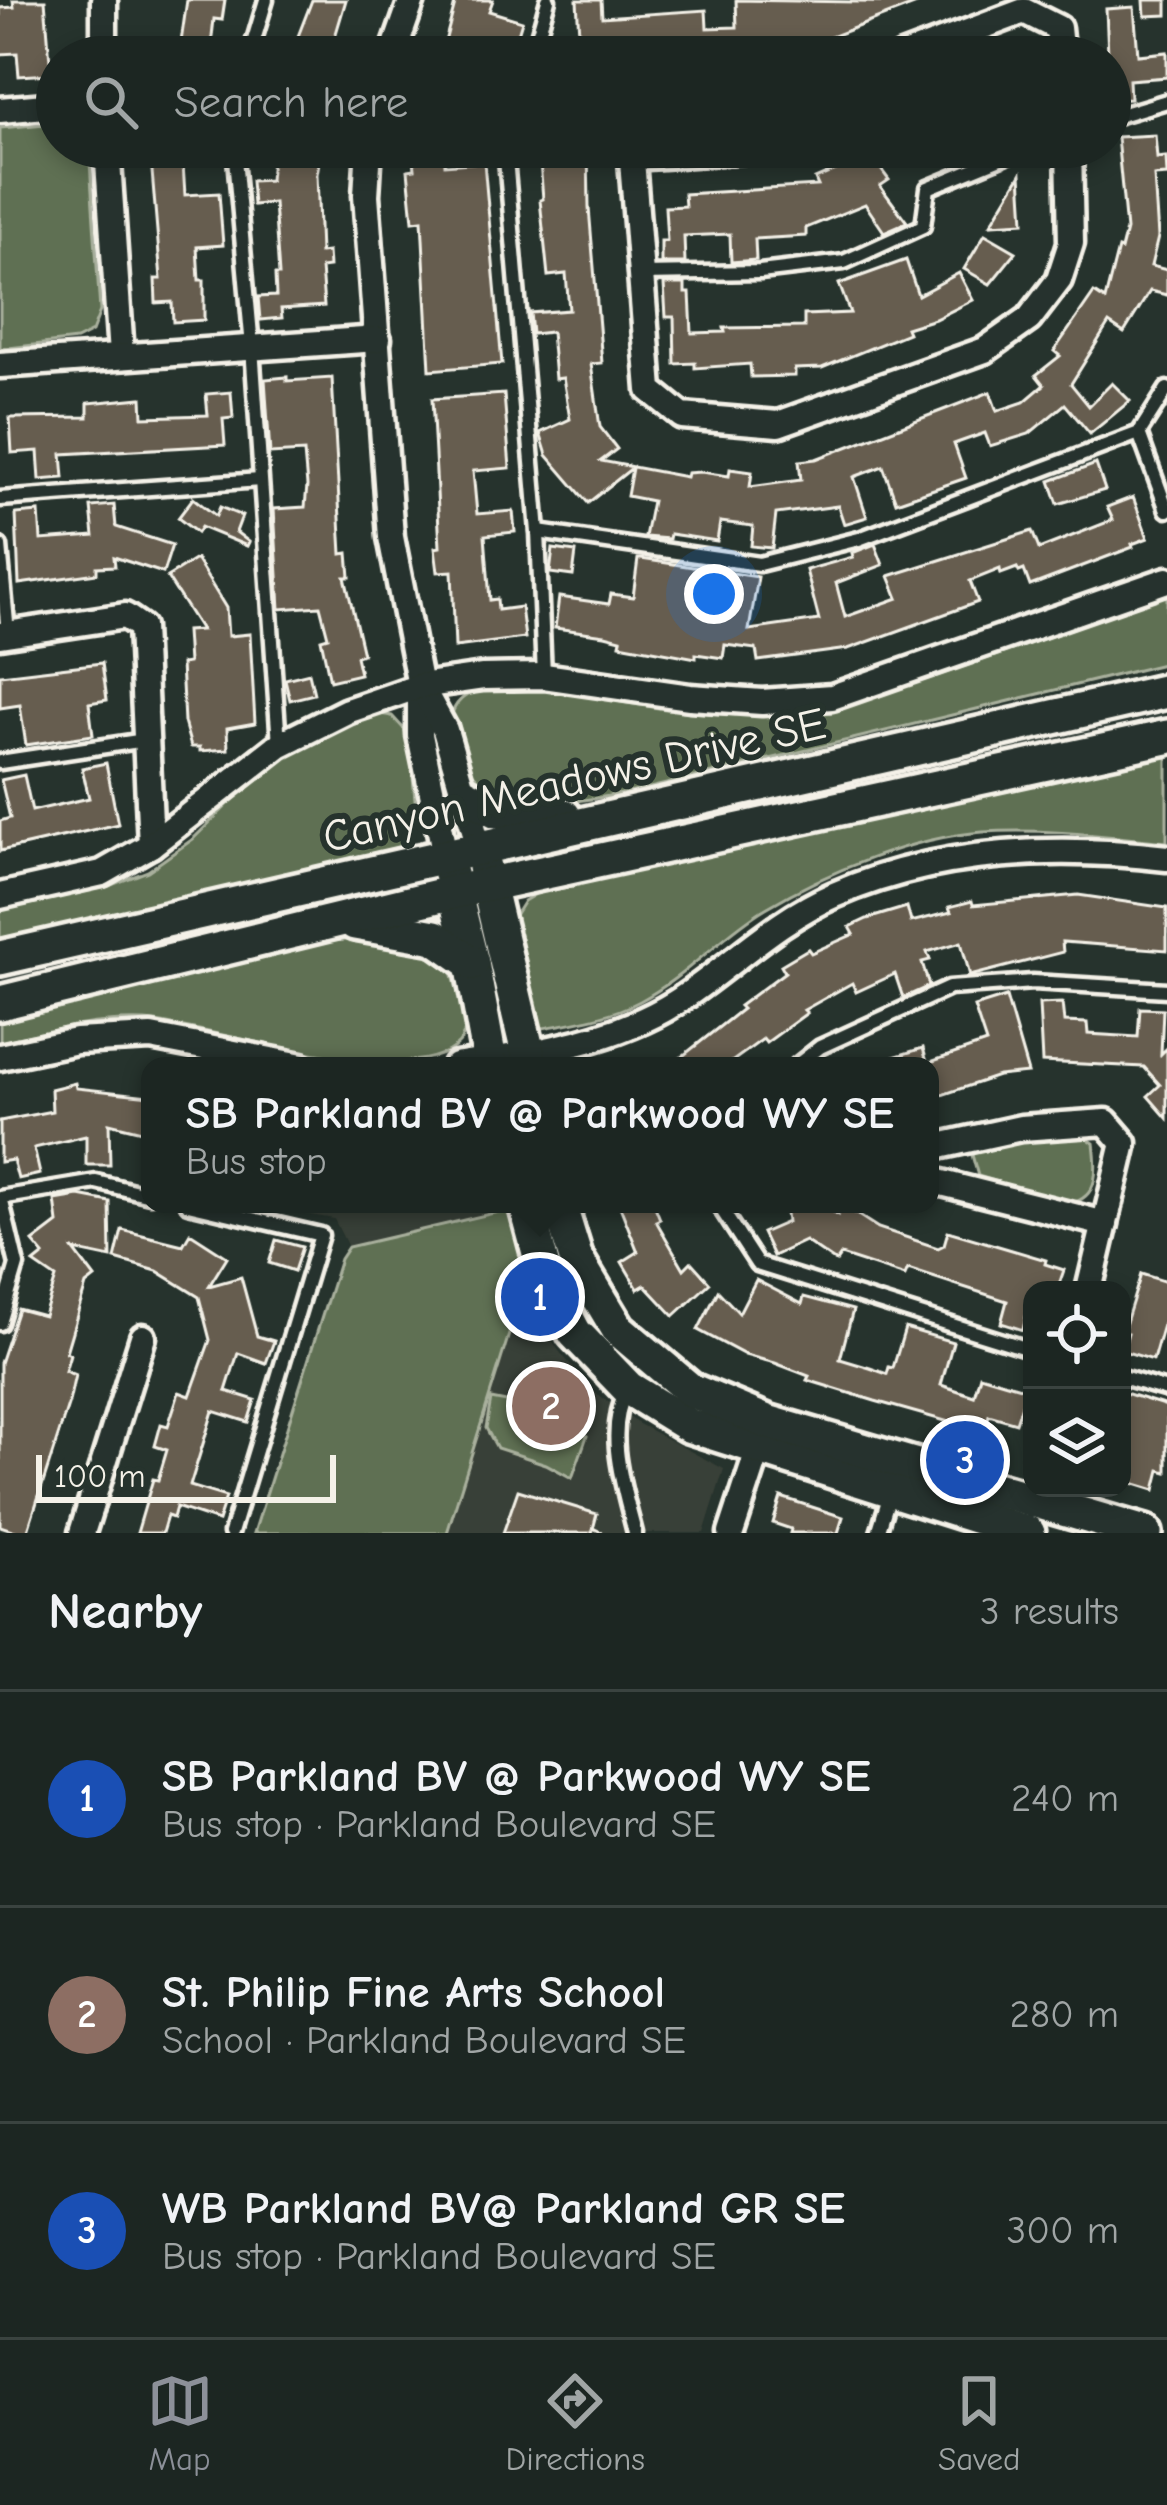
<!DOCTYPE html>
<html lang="en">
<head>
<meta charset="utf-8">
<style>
  :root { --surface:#1c2622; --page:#252e2a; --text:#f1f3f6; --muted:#a0a5a5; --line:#3a4340; --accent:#8c9099 }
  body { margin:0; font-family:"Comic Neue",sans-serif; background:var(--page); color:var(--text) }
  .controls { position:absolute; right:36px; bottom:36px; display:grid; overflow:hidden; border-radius:24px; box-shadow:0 6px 18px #0003 }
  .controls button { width:108px; height:108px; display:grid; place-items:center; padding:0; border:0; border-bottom:3px solid var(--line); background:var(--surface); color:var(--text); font:60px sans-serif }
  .scale { position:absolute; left:36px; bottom:30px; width:300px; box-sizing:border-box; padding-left:12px; border:6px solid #f4f1e8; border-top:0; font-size:33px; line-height:42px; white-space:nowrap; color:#f4f1e8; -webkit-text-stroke:9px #26332d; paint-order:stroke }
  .you { position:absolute; left:714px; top:594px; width:42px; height:42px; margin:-30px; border:9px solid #fff; border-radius:50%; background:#1a73e8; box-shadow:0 0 0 18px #1a73e833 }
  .badge { display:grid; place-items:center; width:78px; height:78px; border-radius:50%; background:var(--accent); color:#fff; font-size:39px; font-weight:700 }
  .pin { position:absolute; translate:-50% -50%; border:6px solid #fff; box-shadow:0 3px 12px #0006 }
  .popup { position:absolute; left:141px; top:1057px; width:798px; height:156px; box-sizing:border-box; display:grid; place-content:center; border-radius:24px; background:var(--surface); filter:drop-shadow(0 3px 9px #0005); font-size:39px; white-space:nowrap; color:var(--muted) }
  .popup b { font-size:45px; color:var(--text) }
  .popup::after { content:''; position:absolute; left:50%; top:100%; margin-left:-24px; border:24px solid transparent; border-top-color:var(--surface) }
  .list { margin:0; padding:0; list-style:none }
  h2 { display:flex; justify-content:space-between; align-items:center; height:156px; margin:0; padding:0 48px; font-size:51px }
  h2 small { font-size:39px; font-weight:400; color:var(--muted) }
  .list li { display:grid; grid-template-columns:78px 1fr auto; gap:36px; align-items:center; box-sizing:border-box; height:216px; padding:0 48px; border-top:3px solid var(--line) }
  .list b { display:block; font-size:45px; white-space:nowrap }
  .list p { margin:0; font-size:39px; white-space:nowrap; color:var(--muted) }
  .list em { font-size:39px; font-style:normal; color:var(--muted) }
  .icon { flex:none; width:66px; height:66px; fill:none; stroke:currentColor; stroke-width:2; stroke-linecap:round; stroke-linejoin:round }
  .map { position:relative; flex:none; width:1167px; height:1533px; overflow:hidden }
  .search { position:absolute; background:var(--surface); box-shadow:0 6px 18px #0003; left:36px; right:36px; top:36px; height:132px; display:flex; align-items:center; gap:30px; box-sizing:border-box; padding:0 42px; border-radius:66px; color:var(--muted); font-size:45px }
  .sheet { height:804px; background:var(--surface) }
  nav { display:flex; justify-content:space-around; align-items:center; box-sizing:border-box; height:168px; border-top:3px solid var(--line); background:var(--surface); font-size:33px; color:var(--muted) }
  nav a { display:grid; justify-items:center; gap:6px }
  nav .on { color:var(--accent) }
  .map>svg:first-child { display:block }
</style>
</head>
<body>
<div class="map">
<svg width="1167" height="1533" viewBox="0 0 1167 1533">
  <rect width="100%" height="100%" fill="#26332d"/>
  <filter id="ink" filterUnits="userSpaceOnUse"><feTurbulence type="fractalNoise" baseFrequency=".00833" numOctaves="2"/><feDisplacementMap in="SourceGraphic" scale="24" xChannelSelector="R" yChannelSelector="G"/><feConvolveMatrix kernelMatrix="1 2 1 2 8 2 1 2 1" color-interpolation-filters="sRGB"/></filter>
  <g filter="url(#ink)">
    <!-- built -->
    <g fill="#394037">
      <path d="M 289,1204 L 497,1204 L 499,1212 L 348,1247 L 334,1219 L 287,1211 Z"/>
      <path d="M 522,1292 L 559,1351 L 592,1390 L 637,1423 L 724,1469 L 704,1533 L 447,1533 Z"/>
    </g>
    <!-- green -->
    <g fill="#5e7052" stroke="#a9b09d" stroke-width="3">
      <path d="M 57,123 L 57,147 L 89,147 L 100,311 L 92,332 L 76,340 L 0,349 L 0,128 Z"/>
      <path d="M 1167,594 L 1167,663 L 629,793 C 591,798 549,809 511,799 C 467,788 416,705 483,689 C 515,681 577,695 610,700 C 661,709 713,717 765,714 C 834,711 896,690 960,668 C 1030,644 1098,619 1167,594 Z"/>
      <path d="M 374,713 L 392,716 L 404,729 L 410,746 L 417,820 L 404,846 L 0,940 L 0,910 L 106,887 L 148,871 L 193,839 L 277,756 Z"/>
      <path d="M 1167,750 L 1167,842 C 1106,836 1044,828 983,832 C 913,837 826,872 766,908 C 722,934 686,977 640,1001 C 610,1017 576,1022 543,1028 L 532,1016 L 512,920 L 524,901 L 539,892 Z"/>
      <path d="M 380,937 L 440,955 L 453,975 L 467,1026 C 464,1032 463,1038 459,1043 C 412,1094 210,1025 145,1021 C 95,1019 49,1031 0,1042 L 0,1011 L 288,945 Z"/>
      <path d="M 1075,1130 L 1094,1143 C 1097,1167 1100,1198 1070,1203 L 978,1176 L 972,1155 L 979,1146 Z"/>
      <path d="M 511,1209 L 529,1270 L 447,1533 L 254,1533 L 340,1259 L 348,1247 Z"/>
      <path d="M 491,1399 L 562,1413 L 587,1436 L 572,1478 L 546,1464 L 497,1448 L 486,1428 Z"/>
    </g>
    <!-- building -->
    <g fill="#665d4f" stroke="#f4f1e8" stroke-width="3">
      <path d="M 13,0 L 45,0 L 51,74 L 19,76 L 17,53 L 0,54 L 0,8 L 14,7 Z"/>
      <path d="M 187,0 L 225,0 L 222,20 L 214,19 L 211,46 L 217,47 L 216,57 L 160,57 L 162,40 L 181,42 Z"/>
      <path d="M 312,0 L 346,0 L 329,57 L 290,57 Z"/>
      <path d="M 456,0 L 493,0 L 489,11 L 522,21 L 511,57 L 476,50 L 474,57 L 441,57 Z"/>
      <path d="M 577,0 L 601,0 L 602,17 L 706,10 L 707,28 L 737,27 L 736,0 L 919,3 L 779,57 L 685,57 L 685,46 L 634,49 L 628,50 L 628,57 L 551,57 L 550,35 L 579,34 Z"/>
      <path d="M 1144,0 L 1167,0 L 1167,15 L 1145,16 Z"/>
      <path d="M 1134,7 L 1138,55 L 1167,52 L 1167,77 L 1129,80 L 1130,99 L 1110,100 L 1106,9 Z"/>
      <path d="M 1155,135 L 1157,158 L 1166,157 L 1167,175 L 1154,176 L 1158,237 L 1151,266 L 1167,270 L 1167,295 L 1150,291 L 1124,333 L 1109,323 L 1071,384 L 1089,406 L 1112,383 L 1130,401 L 1090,434 L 1065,404 L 1029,434 L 990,446 L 985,433 L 954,444 L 966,478 L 896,502 L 883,466 L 854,477 L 867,517 L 844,524 L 838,506 L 776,514 L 772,548 L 751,546 L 753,526 L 720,522 L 717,541 L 670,534 L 669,539 L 645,537 L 652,501 L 627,496 L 632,468 L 588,503 L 547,455 L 540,433 L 570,419 L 563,378 L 555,379 L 551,332 L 532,334 L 530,313 L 569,310 L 566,274 L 548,276 L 540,200 L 543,199 L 540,162 L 517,164 L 516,147 L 588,147 L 589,208 L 602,363 L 591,364 L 600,427 L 617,449 L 601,461 L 686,477 L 687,473 L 701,472 L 729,476 L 730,469 L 752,472 L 750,487 L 801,480 L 799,461 L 816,459 L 990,392 L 997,411 L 1024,402 L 1044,385 L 1036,375 L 1060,356 L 1054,351 L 1094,293 L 1105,300 L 1118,249 L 1121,250 L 1126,230 L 1117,137 Z"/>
      <path d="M 150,147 L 195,147 L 197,164 L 183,164 L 185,195 L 219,193 L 223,245 L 197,247 L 199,280 L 204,280 L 204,320 L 173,322 L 172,302 L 156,303 L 155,279 L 161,279 Z"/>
      <path d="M 273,147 L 321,151 L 317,174 L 320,253 L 328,252 L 329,267 L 321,268 L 324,306 L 281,309 L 282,318 L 260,320 L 258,297 L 276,296 L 275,275 L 279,275 L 274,203 L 253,205 L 251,181 L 270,180 Z"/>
      <path d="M 856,147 L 906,147 L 880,168 L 889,180 L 880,186 L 907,222 L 884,232 L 865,204 L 806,228 L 806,236 L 755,239 L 756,260 L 731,262 L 730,234 L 684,236 L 685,263 L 661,263 L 661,241 L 667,241 L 665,207 L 685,206 L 684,194 L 818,186 L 815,179 L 845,166 L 840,159 Z"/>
      <path d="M 444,148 L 445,165 L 484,162 L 502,364 L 430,370 L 422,220 L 413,221 L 408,170 L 415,169 L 413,150 Z"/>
      <path d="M 1021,174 L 1024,222 L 991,224 Z"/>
      <path d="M 985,234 L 1016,252 L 990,284 L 964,269 Z"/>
      <path d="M 906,260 L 918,295 L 959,273 L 973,300 L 935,319 L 906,328 L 908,333 L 822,368 L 795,369 L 795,376 L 751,377 L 750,364 L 695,368 L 695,363 L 675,364 L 674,317 L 666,317 L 664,284 L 685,284 L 685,293 L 690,293 L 692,333 L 725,332 L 724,328 L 804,327 L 804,315 L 850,313 L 839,284 Z"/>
      <path d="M 287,377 L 287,381 L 332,378 L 342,554 L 348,553 L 350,577 L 345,577 L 363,654 L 356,656 L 360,674 L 330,681 L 321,639 L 328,637 L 320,606 L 280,609 L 274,509 L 305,507 L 307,486 L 304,452 L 270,454 L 265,379 Z"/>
      <path d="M 231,392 L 233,418 L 223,419 L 225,445 L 62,454 L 64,478 L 40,480 L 38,451 L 12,453 L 10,418 L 88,417 L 88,403 L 142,398 L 143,417 L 208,415 L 206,394 Z"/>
      <path d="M 504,394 L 510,468 L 473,471 L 477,514 L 513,511 L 515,532 L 485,535 L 490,600 L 497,599 L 498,610 L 521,607 L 525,638 L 455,647 L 452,571 L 438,572 L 435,548 L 440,547 L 432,399 Z"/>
      <path d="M 1096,464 L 1105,490 L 1058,504 L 1050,481 Z"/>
      <path d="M 1133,497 L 1148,538 L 1132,544 L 1133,547 L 1030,586 L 1024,570 L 1019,572 L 1017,568 L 1001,574 L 1000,569 L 970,581 L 978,602 L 848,649 L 758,661 L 756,649 L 725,645 L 723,658 L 696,654 L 696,658 L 620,644 L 621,639 L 605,635 L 555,628 L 559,597 L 609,604 L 611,594 L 633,597 L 638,559 L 641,559 L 758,577 L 749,630 L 819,620 L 806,570 L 853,557 L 852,553 L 875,544 L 883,565 L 836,583 L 845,617 L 898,598 L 889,576 L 1032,531 L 1039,549 L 1113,520 L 1107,507 Z"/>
      <path d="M 193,498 L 216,516 L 220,507 L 242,516 L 236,532 L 249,542 L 247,546 L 201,527 L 197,533 L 178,518 Z"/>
      <path d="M 114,505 L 116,527 L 172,545 L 163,573 L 114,557 L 115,566 L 97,567 L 97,573 L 19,584 L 16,514 L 39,512 L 41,540 L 94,536 L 91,507 Z"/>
      <path d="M 553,549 L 576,552 L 573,576 L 550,573 Z"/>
      <path d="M 196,559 L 226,608 L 228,636 L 250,634 L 255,723 L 227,728 L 228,749 L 200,751 L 200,747 L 191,747 L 184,722 L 181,664 L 188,663 L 186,631 L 201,630 L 167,577 Z"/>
      <path d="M 102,663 L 107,700 L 89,703 L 93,735 L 26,745 L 20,705 L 0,708 L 0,675 Z"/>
      <path d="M 309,673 L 314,694 L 290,700 L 285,679 Z"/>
      <path d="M 106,763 L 118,824 L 0,851 L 0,821 L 10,818 L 1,780 L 24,775 L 32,811 L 89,798 L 82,768 Z"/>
      <path d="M 1078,895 L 1167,908 L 1167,950 L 1062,942 L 1063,952 L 970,976 L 961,942 L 927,952 L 930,960 L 922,962 L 929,986 L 903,998 L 895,974 L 856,992 L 852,983 L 804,1010 L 807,1013 L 766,1043 L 763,1039 L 726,1066 L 670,1066 L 742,1009 L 739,1006 L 785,972 L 781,965 L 808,949 L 811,953 L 854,934 L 850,927 L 867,919 L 907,907 L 911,922 L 951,912 L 949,907 L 972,901 L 973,905 Z"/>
      <path d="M 1006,997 L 1028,1073 L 998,1076 L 930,1099 L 930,1062 L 986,1043 L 974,1007 Z"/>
      <path d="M 1062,1003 L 1064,1022 L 1087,1023 L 1088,1034 L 1138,1037 L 1140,1008 L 1163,1009 L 1161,1054 L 1167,1048 L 1167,1118 L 1148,1096 L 1160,1085 L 1144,1067 L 1042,1062 L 1039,1004 Z"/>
      <path d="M 923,1048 L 928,1066 L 877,1066 L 877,1062 Z"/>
      <path d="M 75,1083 L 76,1088 L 150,1096 L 150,1133 L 109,1123 L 110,1165 L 86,1165 L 86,1136 L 34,1148 L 40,1174 L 18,1179 L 13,1160 L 0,1162 L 0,1121 L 52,1111 L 51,1089 Z"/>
      <path d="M 79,1196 L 110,1202 L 111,1258 L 74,1250 L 95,1278 L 86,1285 L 66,1352 L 70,1354 L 65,1371 L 75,1375 L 69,1402 L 27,1533 L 21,1533 L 0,1526 L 0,1363 L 18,1309 L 44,1316 L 56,1278 L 34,1263 L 44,1255 L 33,1242 L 58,1223 L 55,1200 Z"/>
      <path d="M 619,1204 L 654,1204 L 660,1219 L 656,1221 L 684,1269 L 691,1262 L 710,1283 L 674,1316 L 645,1285 L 638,1289 L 622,1262 L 638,1252 Z"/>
      <path d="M 785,1204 L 821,1204 L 838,1215 L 844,1206 L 878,1228 L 938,1248 L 944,1245 L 948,1231 L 1046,1260 L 1045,1264 L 1064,1270 L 1057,1290 L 1032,1290 L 1023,1330 L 1001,1323 L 1007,1301 L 908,1269 L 905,1276 L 841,1255 L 836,1262 L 805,1241 L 773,1256 L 762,1233 L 787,1222 Z"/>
      <path d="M 122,1230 L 183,1245 L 190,1233 L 227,1257 L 209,1286 L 241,1277 L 257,1336 L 274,1341 L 266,1363 L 238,1353 L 226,1391 L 255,1400 L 248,1422 L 213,1411 L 207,1431 L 190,1486 L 226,1497 L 218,1521 L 176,1507 L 173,1518 L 167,1516 L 162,1533 L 137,1533 L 153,1479 L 158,1480 L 167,1450 L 155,1446 L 161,1424 L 168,1426 L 179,1392 L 190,1396 L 210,1340 L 199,1297 L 157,1271 L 115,1259 Z"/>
      <path d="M 276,1240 L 302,1247 L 294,1271 L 269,1263 Z"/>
      <path d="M 1141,1274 L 1167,1282 L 1167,1311 L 1153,1360 L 1123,1351 L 1128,1333 L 1123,1332 Z"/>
      <path d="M 756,1280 L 802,1304 L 804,1297 L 853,1310 L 840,1359 L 870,1368 L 887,1374 L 889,1367 L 893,1368 L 905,1328 L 953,1342 L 941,1385 L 974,1396 L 980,1375 L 1027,1389 L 1016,1423 L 989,1415 L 984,1432 L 875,1401 L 807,1380 L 809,1376 L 775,1363 L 745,1355 L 698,1330 L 718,1291 L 739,1313 Z"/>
      <path d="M 1122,1392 L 1167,1406 L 1167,1472 L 1160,1470 L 1155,1490 L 1122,1480 Z"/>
      <path d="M 518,1490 L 597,1514 L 592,1533 L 503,1533 Z"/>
      <path d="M 781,1497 L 843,1517 L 838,1533 L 790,1533 L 791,1529 L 773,1523 Z"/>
    </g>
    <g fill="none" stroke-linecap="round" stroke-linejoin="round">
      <!-- lane casing -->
      <g stroke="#f4f1e8" stroke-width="21">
        <g id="lane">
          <path d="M 249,57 L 266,0"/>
          <path d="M 532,57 L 548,0"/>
          <path d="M 1110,118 L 1167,101"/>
          <path d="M 234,147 L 252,347 L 279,744"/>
          <path d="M 505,147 L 538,532 L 544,676"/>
          <path d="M 641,274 L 760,272 L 844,262 L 923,226 L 928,188 L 1027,147"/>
          <path d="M 1139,433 L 1167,510"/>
          <path d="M 0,499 L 260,480"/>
          <path d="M 538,532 L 759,564 L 859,539 L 1139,433 L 1167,389"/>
          <path d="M 0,546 L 8,634"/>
          <path d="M 0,762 L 145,740"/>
          <path d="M 796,1066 L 820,1047 L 949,988 L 1033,982 L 1167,990"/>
          <path d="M 0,1198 L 96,1182 L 150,1195"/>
          <path d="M 188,1204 L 321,1235 L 231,1533"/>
          <path d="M 718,1204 L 757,1264 L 1032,1350"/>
          <path d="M 0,1323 L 17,1265 L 1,1198"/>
          <path d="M 1122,1377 L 1167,1390"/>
          <path d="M 627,1389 C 604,1433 624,1488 635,1533"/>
          <path d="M 878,1533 L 890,1494"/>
        </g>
      </g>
      <!-- street casing -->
      <g stroke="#f4f1e8" stroke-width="33">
        <g id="street">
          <path d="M 104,0 L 104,57"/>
          <path d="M 392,57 L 412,0"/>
          <path d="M 902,57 L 1024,11 L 1058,28 L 1061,57"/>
          <path d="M 0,110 L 57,105"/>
          <path d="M 107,147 L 121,355"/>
          <path d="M 369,147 L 366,195 L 391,537 L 420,686 L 420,735 L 445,855"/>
          <path d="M 631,147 L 650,390 L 682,416 L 778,424 L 985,350 L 1029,319 L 1059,280 L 1071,243 L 1069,147"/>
          <path d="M 632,157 L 784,147"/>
          <path d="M 0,365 L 378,339"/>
          <path d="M 0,635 L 125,616 L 141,627 L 151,845"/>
          <path d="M 422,688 L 445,730 L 479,847"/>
          <path d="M 0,896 L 102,873 L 151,845 L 279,745 L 347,711 L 420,686 L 483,677 L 544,676 L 690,697 L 762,702 L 832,697 L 1167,580"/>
          <path d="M 0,1057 L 76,1041 L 151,1037 L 302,1066"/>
          <path d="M 456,1066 C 529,1054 611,1043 675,1003 C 729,968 774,921 834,895 C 939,849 1055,845 1167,858"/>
          <path d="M 930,1148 L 1021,1128 L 1106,1122 L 1124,1143 L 1089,1290"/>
          <path d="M 930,1180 L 1105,1224"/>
          <path d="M 82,1533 L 143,1337"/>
          <path d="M 731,1533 L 764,1433"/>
        </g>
      </g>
      <!-- secondary casing -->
      <g stroke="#f4f1e8" stroke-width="42">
        <g id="secondary">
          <path d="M 464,794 L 497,811 L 564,816"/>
          <path d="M 484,867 L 531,1066"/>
          <path d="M 450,874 L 472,963 L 491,1066"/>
          <path d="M 355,923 L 435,937 L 472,963"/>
          <path d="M 0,958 L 1167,691"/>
          <path d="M 0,1003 L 454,892 L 1167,737"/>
          <path d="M 526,1204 L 546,1279 L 575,1333 L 628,1388 L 688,1425 L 1028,1533"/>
          <path d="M 559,1204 L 576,1259 L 618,1329 L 690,1390 L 767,1422 L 1145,1533"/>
        </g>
      </g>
      <!-- path -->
      <path stroke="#f4f1e8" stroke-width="3" stroke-dasharray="12 9" stroke-linecap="butt" d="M 593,1528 L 603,1533"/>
      <!-- lane -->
      <use href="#lane" stroke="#26332d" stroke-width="12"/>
      <!-- street -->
      <use href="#street" stroke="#26332d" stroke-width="24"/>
      <!-- secondary -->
      <use href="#secondary" stroke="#26332d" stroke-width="33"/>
    </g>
  </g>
  <g text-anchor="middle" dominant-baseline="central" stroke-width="12" stroke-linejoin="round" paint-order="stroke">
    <!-- street labels -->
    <g font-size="45" fill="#f4f1e8" stroke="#26332d">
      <text transform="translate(574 780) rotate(-13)">Canyon Meadows Drive SE</text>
    </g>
  </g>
</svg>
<div class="controls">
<button><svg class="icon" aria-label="locate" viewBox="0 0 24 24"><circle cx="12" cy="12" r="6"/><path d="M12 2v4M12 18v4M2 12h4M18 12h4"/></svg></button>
<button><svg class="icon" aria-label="layers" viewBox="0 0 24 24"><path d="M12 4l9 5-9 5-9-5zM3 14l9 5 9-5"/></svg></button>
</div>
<div class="scale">100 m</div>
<div class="you"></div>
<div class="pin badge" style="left:540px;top:1297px;background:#1a4fb4">1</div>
<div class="popup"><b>SB Parkland BV @ Parkwood WY SE</b>Bus stop</div>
<div class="pin badge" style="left:551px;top:1406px;background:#8d6e63">2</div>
<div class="pin badge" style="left:965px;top:1460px;background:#1a4fb4">3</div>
<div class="search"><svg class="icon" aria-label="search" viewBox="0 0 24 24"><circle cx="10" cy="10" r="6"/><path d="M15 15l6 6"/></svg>Search here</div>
</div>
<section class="sheet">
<h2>Nearby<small>3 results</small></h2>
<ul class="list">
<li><span class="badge" style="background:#1a4fb4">1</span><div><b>SB Parkland BV @ Parkwood WY SE</b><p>Bus stop · Parkland Boulevard SE</p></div><em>240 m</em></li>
<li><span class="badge" style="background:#8d6e63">2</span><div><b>St. Philip Fine Arts School</b><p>School · Parkland Boulevard SE</p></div><em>280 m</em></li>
<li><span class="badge" style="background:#1a4fb4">3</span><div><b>WB Parkland BV@ Parkland GR SE</b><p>Bus stop · Parkland Boulevard SE</p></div><em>300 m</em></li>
</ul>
</section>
<nav>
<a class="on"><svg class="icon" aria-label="map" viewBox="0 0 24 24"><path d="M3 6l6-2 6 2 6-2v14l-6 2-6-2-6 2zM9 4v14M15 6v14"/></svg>Map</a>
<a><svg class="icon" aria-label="directions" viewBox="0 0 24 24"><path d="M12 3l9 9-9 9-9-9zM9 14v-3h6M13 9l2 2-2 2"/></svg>Directions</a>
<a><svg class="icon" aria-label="saved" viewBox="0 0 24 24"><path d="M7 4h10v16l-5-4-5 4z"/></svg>Saved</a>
</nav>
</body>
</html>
